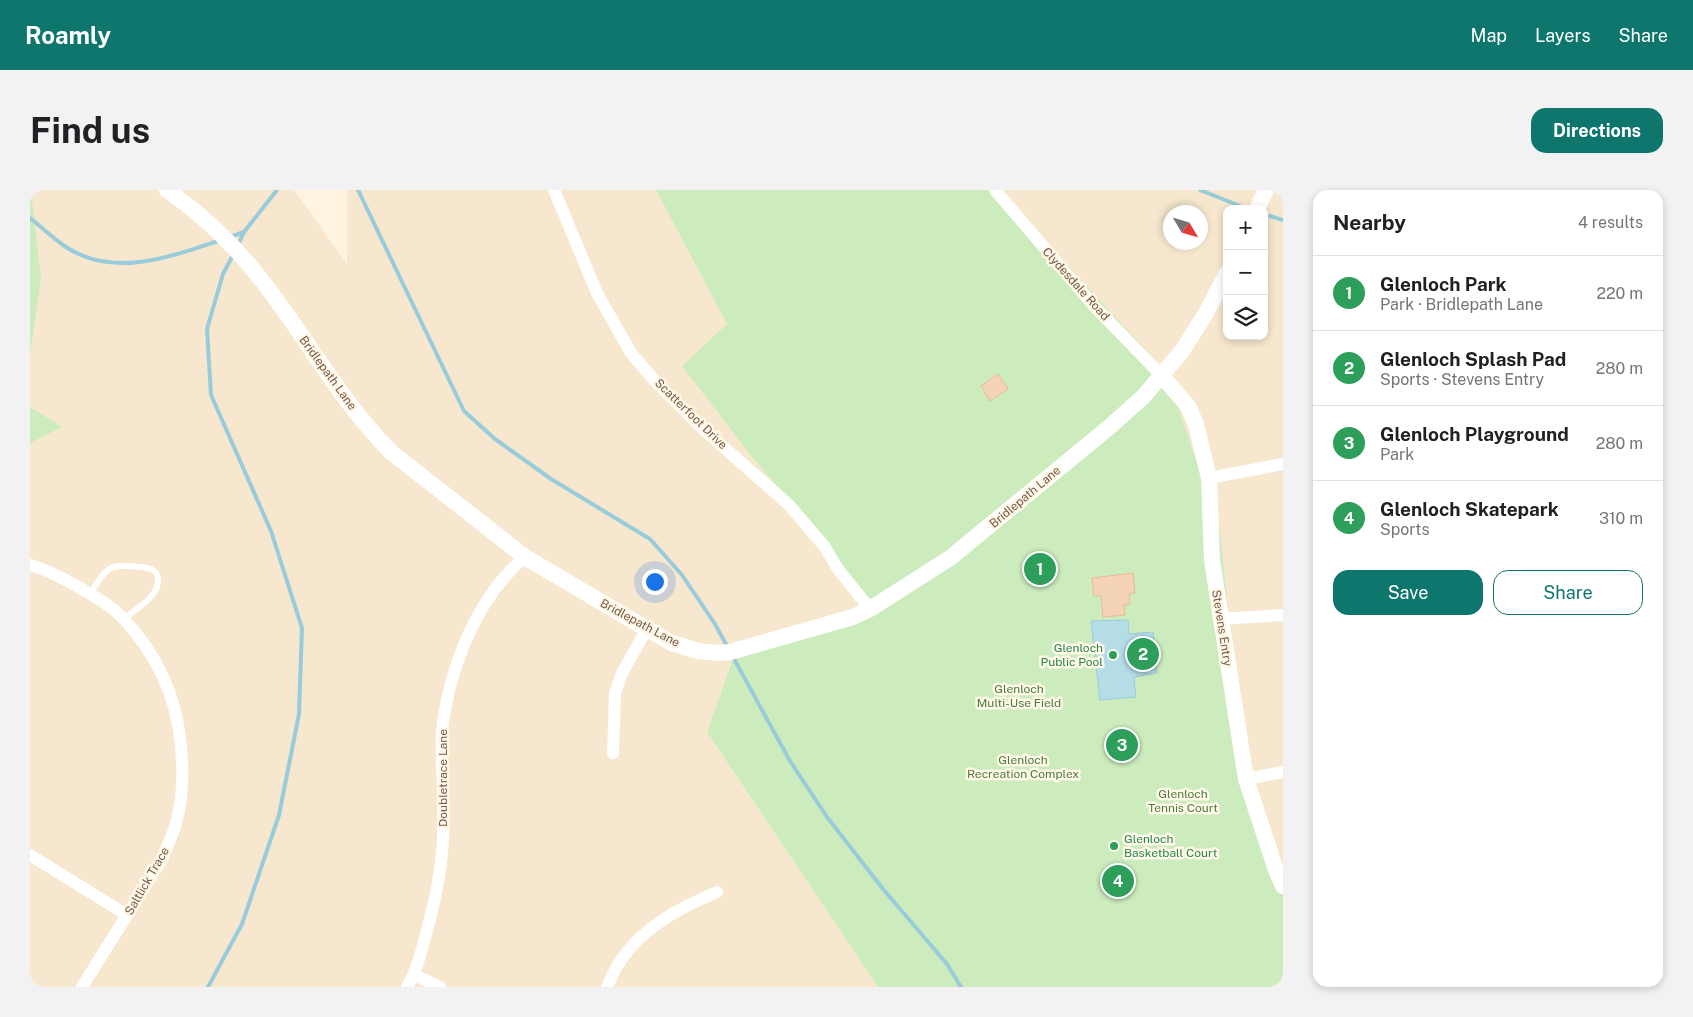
<!DOCTYPE html>
<html lang="en">
<head>
<meta charset="utf-8">
<style>
  :root { --surface:#fff; --page:#f2f2f2; --text:#202124; --muted:#757577; --line:#e0e0e0; --accent:#0f766e }
  body { margin:0; font-family:"Public Sans",sans-serif; background:var(--page); color:var(--text) }
  .controls { position:absolute; right:15px; top:15px; display:grid; overflow:hidden; border-radius:10px; box-shadow:0 2px 8px #0003 }
  .controls button { width:45px; height:45px; display:grid; place-items:center; padding:0; border:0; border-bottom:1px solid var(--line); background:var(--surface); color:var(--text); font:25px sans-serif }
  .compass { position:absolute; left:1133px; top:15px; width:45px; height:45px; border-radius:50%; background:var(--surface); box-shadow:0 2px 8px #0003; rotate:128deg }
  .you { position:absolute; left:624px; top:391px; width:18px; height:18px; margin:-12px; border:4px solid #fff; border-radius:50%; background:#1a73e8; box-shadow:0 0 0 8px #1a73e833 }
  .badge { display:grid; place-items:center; width:32px; height:32px; border-radius:50%; background:var(--accent); color:#fff; font-size:16px; font-weight:700 }
  .pin { position:absolute; translate:-50% -50%; border:2px solid #fff; box-shadow:0 1px 5px #0006 }
  .list { margin:0; padding:0; list-style:none }
  h2 { display:flex; justify-content:space-between; align-items:center; height:65px; margin:0; padding:0 20px; font-size:21px }
  h2 small { font-size:16px; font-weight:400; color:var(--muted) }
  .list li { display:grid; grid-template-columns:32px 1fr auto; gap:15px; align-items:center; box-sizing:border-box; height:75px; padding:0 20px; border-top:1px solid var(--line) }
  .list b { display:block; font-size:19px; white-space:nowrap }
  .list p { margin:0; font-size:16px; white-space:nowrap; color:var(--muted) }
  .list em { font-size:16px; font-style:normal; color:var(--muted) }
  .actions { display:flex; gap:10px; padding:15px 20px }
  .actions a { flex:1; padding:11px 0; border:1px solid var(--accent); border-radius:15px; text-align:center; font-size:18px; color:var(--accent) }
  .actions .main { background:var(--accent); color:#fff }
  .icon { flex:none; width:28px; height:28px; fill:none; stroke:currentColor; stroke-width:2; stroke-linecap:round; stroke-linejoin:round }
  .map { position:relative; flex:none; width:1253px; height:797px; overflow:hidden; border-radius:15px }
  header { display:flex; align-items:center; gap:30px; box-sizing:border-box; height:70px; padding:0 25px; background:var(--accent); color:#fff }
  header strong { font-size:24px }
  nav { display:flex; gap:28px; margin-inline-start:auto; font-size:18px }
  .intro { display:flex; align-items:center; justify-content:space-between; box-sizing:border-box; height:120px; padding:0 30px }
  h1 { margin:0; font-size:35px }
  .button { padding:12px 22px; border-radius:15px; background:var(--accent); color:#fff; font-size:18px; font-weight:700 }
  main { display:flex; gap:30px; padding:0 30px }
  aside { flex:1; background:var(--surface); border-radius:15px; box-shadow:0 2px 8px #0003 }
  .map>svg:first-child { display:block }
</style>
</head>
<body>
<header>
<strong>Roamly</strong>
<nav><a>Map</a><a>Layers</a><a>Share</a></nav>
</header>
<div class="intro"><h1>Find us</h1><a class="button">Directions</a></div>
<main>
<div class="map">
<svg width="1253" height="797" viewBox="0 0 1253 797">
  <rect width="100%" height="100%" fill="#fef4e0"/>
  <!-- residential -->
  <g fill="#f6e7ce" fill-rule="evenodd">
    <path d="M 0,0 L 264,0 L 317,74 L 317,0 L 626,0 L 697,134 L 653,176 L 722,267 L 794,350 L 857,407 L 706,458 L 677,542 L 848,797 L 0,797 Z"/>
    <path d="M 968,0 L 1253,0 L 1253,682 ZM 1197,19 L 1234,19 L 1234,146 L 1197,146 ZM 1140,22 L 1170,22 L 1170,52 L 1140,52 Z"/>
  </g>
  <!-- green -->
  <g fill="#cdecbe">
    <path d="M 0,0 L 1,0 L 11,89 L 0,164 Z"/>
    <path d="M 626,0 L 968,0 L 1136,182 L 1190,340 L 1214,577 L 1253,682 L 1253,797 L 848,797 L 677,542 L 706,459 L 843,416 L 794,350 L 722,267 L 652,176 L 697,134 Z"/>
    <path d="M 0,217 L 32,237 L 0,253 Z"/>
  </g>
  <!-- water -->
  <path fill="#b4dde8" stroke="#99ccdb" d="M 1098,430 L 1099,444 L 1123,442 L 1127,483 L 1104,487 L 1106,507 L 1070,510 L 1061,431 Z"/>
  <g fill="none" stroke-linecap="round" stroke-linejoin="round">
    <!-- stream -->
    <g stroke="#99ccdb" stroke-width="4">
      <path d="M 328,0 L 434,221 L 465,249 L 521,289 L 620,349 L 652,385 L 685,434 L 698,458"/>
      <path d="M 1170,0 L 1210,16"/>
      <path d="M 1240,26 L 1253,30"/>
      <path d="M 0,28 C 12,37 23,49 36,57 C 84,89 142,66 191,50"/>
      <path d="M 200,47 L 214,42"/>
      <path d="M 208,55 L 214,42 L 247,0"/>
      <path d="M 703,467 L 760,571 L 797,627 L 853,699 L 917,774 L 931,797"/>
      <path d="M 178,797 L 212,734 L 249,625 L 269,524 L 272,438 L 241,341 L 181,205 L 177,139 L 193,84 L 204,63"/>
    </g>
  </g>
  <!-- building -->
  <g fill="#f5d3b6" stroke="#e9bb95">
    <path d="M 968,184 L 978,199 L 960,211 L 951,196 Z"/>
    <path d="M 1103,383 L 1105,403 L 1099,404 L 1100,414 L 1094,415 L 1095,425 L 1073,427 L 1071,406 L 1064,406 L 1062,388 Z"/>
  </g>
  <g fill="none" stroke-linecap="round" stroke-linejoin="round">
    <!-- lane -->
    <path stroke="#fff" stroke-width="6" d="M 60,404 C 66,395 73,381 83,377 C 91,375 102,376 111,377 C 119,378 127,379 128,389 C 130,406 105,420 93,429"/>
    <!-- street -->
    <g stroke="#fff" stroke-width="12">
      <path d="M 524,0 L 567,103 L 601,163 L 624,190 L 672,238 L 759,315 L 795,357 L 808,379 L 840,419"/>
      <path d="M 965,0 L 1065,117 L 1131,185"/>
      <path d="M 1179,288 L 1253,274"/>
      <path d="M 0,375 C 18,380 35,389 52,399 C 62,405 73,411 83,419 C 91,425 98,434 104,441 C 136,479 151,524 152,574 C 153,595 151,617 145,637 C 141,648 136,659 132,669 L 52,797"/>
      <path d="M 1191,429 L 1253,425"/>
      <path d="M 583,563 L 585,503 L 592,483 L 617,439"/>
      <path d="M 1216,589 L 1253,582"/>
      <path d="M 0,665 L 97,725"/>
      <path d="M 384,785 L 410,797"/>
      <path d="M 377,797 C 387,780 391,763 396,744 C 405,712 412,680 413,647 C 414,622 413,597 412,571 C 412,562 411,551 412,541 C 419,479 446,408 495,367"/>
      <path d="M 577,797 C 581,788 585,778 591,770 C 614,736 650,718 687,702"/>
    </g>
    <!-- secondary -->
    <g stroke="#fff" stroke-width="16">
      <path d="M 137,0 C 170,23 201,52 226,83 C 273,141 308,209 361,262 L 495,367 L 617,439 L 642,453 L 668,461 L 690,463 L 700,462 L 823,427 L 840,419 L 920,368 L 1077,239 L 1114,206 L 1152,161 L 1176,123 L 1197,83"/>
      <path d="M 1227,19 L 1236,0"/>
      <path d="M 1131,185 L 1158,216 L 1166,234 L 1170,251 L 1179,288 L 1182,370 L 1216,589 L 1246,680 L 1253,696"/>
    </g>
  </g>
  <!-- markers -->
  <g fill="#2e9e5b" stroke="#fff8e8" stroke-width="2">
    <circle cx="1083" cy="465" r="5"/>
    <circle cx="1084" cy="656" r="5"/>
  </g>
  <g text-anchor="middle" dominant-baseline="central" stroke-width="5" stroke-linejoin="round" paint-order="stroke">
    <!-- street labels -->
    <g font-size="12" fill="#765a46" stroke="#fff8e8">
      <text transform="translate(1046 94) rotate(48)">Clydesdale Road</text>
      <text transform="translate(298 183) rotate(54)">Bridlepath Lane</text>
      <text transform="translate(661 224) rotate(44)">Scatterfoot Drive</text>
      <text transform="translate(995 307) rotate(-40)">Bridlepath Lane</text>
      <text transform="translate(610 433) rotate(28)">Bridlepath Lane</text>
      <text transform="translate(1192 438) rotate(81)">Stevens Entry</text>
      <text transform="translate(413 588) rotate(-90)">Doubletrace Lane</text>
      <text transform="translate(117 691) rotate(-60)">Saltlick Trace</text>
    </g>
    <!-- leisure labels -->
    <g font-size="12" fill="#27864d" stroke="#fff8e8" text-anchor="end">
      <text x="1073" y="458">Glenloch<tspan x="1073" dy="14">Public Pool</tspan></text>
      <text x="1094" y="649" text-anchor="start">Glenloch<tspan x="1094" dy="14">Basketball Court</tspan></text>
    </g>
    <!-- park labels -->
    <g font-size="12" fill="#4c7d3d" stroke="#fff8e8">
      <text x="989" y="499">Glenloch<tspan x="989" dy="14">Multi-Use Field</tspan></text>
      <text x="993" y="570">Glenloch<tspan x="993" dy="14">Recreation Complex</tspan></text>
      <text x="1153" y="604">Glenloch<tspan x="1153" dy="14">Tennis Court</tspan></text>
    </g>
  </g>
</svg>
<div class="controls">
<button>+</button>
<button>−</button>
<button><svg class="icon" aria-label="layers" viewBox="0 0 24 24"><path d="M12 4l9 5-9 5-9-5zM3 14l9 5 9-5"/></svg></button>
</div>
<svg class="compass" viewBox="-18 -18 36 36"><path d="M0-13l5 13h-10z" fill="#e53935"/><path d="M0 13l5-13h-10z" fill="#757577"/></svg>
<div class="you"></div>
<div class="pin badge" style="left:1010px;top:379px;background:#2e9e5b">1</div>
<div class="pin badge" style="left:1113px;top:464px;background:#2e9e5b">2</div>
<div class="pin badge" style="left:1092px;top:555px;background:#2e9e5b">3</div>
<div class="pin badge" style="left:1088px;top:691px;background:#2e9e5b">4</div>
</div>
<aside>
<h2>Nearby<small>4 results</small></h2>
<ul class="list">
<li><span class="badge" style="background:#2e9e5b">1</span><div><b>Glenloch Park</b><p>Park · Bridlepath Lane</p></div><em>220 m</em></li>
<li><span class="badge" style="background:#2e9e5b">2</span><div><b>Glenloch Splash Pad</b><p>Sports · Stevens Entry</p></div><em>280 m</em></li>
<li><span class="badge" style="background:#2e9e5b">3</span><div><b>Glenloch Playground</b><p>Park</p></div><em>280 m</em></li>
<li><span class="badge" style="background:#2e9e5b">4</span><div><b>Glenloch Skatepark</b><p>Sports</p></div><em>310 m</em></li>
</ul>
<div class="actions"><a class="main">Save</a><a>Share</a></div>
</aside>
</main>
</body>
</html>
